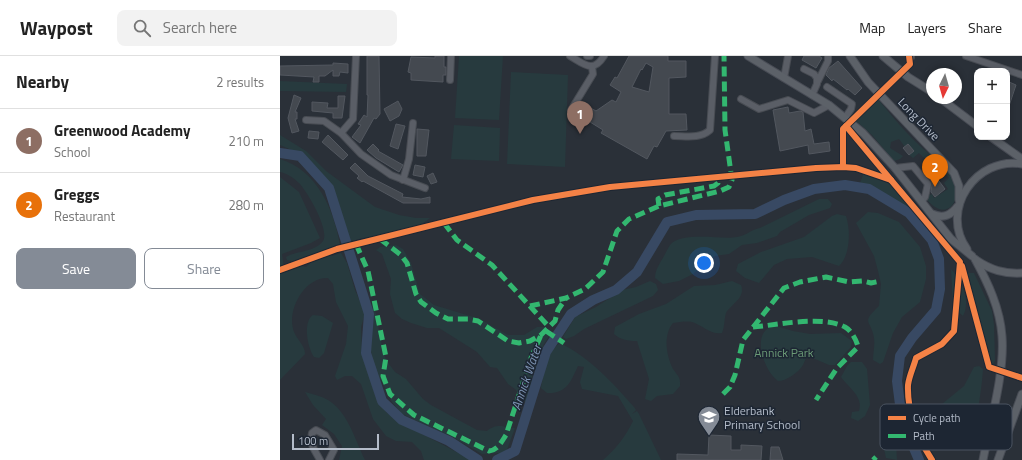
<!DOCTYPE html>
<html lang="en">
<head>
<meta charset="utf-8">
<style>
  :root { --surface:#fff; --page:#f2f2f2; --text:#222; --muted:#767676; --line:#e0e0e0; --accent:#848b96 }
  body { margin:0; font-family:"Titillium Web",sans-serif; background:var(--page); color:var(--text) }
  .controls { position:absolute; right:12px; top:12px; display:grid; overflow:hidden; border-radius:8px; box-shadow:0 2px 6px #0003 }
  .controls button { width:36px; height:36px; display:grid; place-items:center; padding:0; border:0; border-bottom:1px solid var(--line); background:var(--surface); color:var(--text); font:20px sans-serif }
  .compass { position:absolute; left:646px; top:12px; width:36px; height:36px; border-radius:50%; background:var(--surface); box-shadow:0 2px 6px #0003; rotate:185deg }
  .scale { position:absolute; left:12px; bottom:10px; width:87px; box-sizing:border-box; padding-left:4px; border:2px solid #b4bcc9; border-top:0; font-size:11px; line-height:14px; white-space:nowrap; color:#b4bcc9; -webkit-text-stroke:3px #1d2633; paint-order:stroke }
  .you { position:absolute; left:424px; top:207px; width:14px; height:14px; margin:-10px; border:3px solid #fff; border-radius:50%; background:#1a73e8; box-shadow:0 0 0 6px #1a73e833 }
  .badge { display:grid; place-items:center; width:26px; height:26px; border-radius:50%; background:var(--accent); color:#fff; font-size:13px; font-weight:700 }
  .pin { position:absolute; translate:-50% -33px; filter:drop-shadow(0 1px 2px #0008) }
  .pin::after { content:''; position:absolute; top:21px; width:14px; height:12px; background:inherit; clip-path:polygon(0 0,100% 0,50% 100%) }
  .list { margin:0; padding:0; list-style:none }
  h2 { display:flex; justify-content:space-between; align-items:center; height:52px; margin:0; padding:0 16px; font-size:17px }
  h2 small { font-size:13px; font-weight:400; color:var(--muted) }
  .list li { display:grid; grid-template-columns:26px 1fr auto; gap:12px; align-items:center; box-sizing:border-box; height:64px; padding:0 16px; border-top:1px solid var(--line) }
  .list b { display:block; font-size:15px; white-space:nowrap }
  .list p { margin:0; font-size:13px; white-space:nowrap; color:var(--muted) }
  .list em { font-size:13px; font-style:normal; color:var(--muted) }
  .actions { display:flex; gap:8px; padding:12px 16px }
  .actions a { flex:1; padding:9px 0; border:1px solid var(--accent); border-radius:8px; text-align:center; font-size:14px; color:var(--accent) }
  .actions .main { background:var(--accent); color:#fff }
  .icon { flex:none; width:22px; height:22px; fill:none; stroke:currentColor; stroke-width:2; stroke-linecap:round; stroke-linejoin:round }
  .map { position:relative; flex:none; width:742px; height:404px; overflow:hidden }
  header { display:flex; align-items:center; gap:24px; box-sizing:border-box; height:56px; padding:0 20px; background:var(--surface); border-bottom:1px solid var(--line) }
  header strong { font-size:19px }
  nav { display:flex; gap:22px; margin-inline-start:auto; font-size:14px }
  .search { width:280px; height:36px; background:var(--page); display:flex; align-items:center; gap:10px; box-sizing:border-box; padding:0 14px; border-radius:8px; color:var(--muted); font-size:15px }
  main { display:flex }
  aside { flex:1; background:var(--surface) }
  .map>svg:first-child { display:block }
</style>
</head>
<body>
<header>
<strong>Waypost</strong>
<div class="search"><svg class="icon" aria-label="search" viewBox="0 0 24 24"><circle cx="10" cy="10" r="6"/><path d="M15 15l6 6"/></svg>Search here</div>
<nav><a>Map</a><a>Layers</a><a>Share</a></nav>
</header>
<main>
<aside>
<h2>Nearby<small>2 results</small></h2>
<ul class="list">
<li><span class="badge" style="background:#8d6e63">1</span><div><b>Greenwood Academy</b><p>School</p></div><em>210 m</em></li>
<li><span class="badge" style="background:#e8710a">2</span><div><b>Greggs</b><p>Restaurant</p></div><em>280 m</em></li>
</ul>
<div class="actions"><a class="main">Save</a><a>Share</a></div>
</aside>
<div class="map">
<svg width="742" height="404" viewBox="0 0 742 404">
  <rect width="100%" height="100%" fill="#2a3038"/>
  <!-- green -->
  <g fill="#273a3e">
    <path d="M 179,0 L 223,0 L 219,64 L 175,62 Z"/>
    <path d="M 231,16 L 288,19 L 285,111 L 227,108 Z"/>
    <path d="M 0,25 L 67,28 L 66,36 L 0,35 Z"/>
    <path d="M 597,42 C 611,59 624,75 640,90 C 650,99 667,109 673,121 C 685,143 666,170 645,141 L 652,138 L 654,142 L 668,133 L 664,127 L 669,122 L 657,108 L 643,101 L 639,97 L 633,102 L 629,99 L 634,95 L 628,88 L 625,91 L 619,83 L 611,86 L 610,92 L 623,100 L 620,103 L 614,105 L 592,79 L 575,64 Z"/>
    <path d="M 174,69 L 220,72 L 219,105 L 171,103 Z"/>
    <path d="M 0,79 L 26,95 L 46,115 L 95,151 L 119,159 L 136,162 L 150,162 L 136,172 L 116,176 L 110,181 L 83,182 L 69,186 C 56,139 50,109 0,89 Z"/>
    <path d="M 0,103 C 37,114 54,154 60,189 L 12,205 L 7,204 L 6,201 L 10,199 C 20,195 36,195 43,185 C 50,174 27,135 19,127 C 14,122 6,117 0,116 Z"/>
    <path d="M 584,116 L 609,126 L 630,146 L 627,151 L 598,133 L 580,127 Z"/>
    <path d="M 0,121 L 19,136 L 40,182 L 31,187 L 2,198 L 4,212 L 12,208 L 26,211 L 36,202 L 50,196 L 52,200 L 61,197 L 67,207 L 75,234 L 85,257 L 81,271 L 82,296 L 96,342 L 107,357 L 123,368 L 192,404 L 144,404 L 141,395 L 132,386 L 116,385 L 106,380 L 93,363 L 81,328 L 72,320 L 65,320 L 57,324 L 55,320 L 66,288 L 68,270 L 56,246 L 53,228 L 48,222 C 24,221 6,255 14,276 C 17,284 25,289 25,298 L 0,324 Z"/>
    <path d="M 539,143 L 548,143 L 552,148 L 550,152 L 529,159 L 500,176 L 497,180 L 477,187 L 462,189 L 449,198 L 435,200 L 413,218 L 399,225 L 383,228 L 375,222 C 375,214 380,207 384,200 C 386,196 388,192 390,189 C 402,175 442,184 457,181 C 466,180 472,173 480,172 Z"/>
    <path d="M 588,156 L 598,157 L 619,166 L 640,191 L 646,210 L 646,223 L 640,246 L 622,261 L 613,277 L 603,306 L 600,308 L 593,304 C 593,297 595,290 594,282 C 591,263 580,268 599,250 L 601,228 L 598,215 L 594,200 L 576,167 Z"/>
    <path d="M 557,158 L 566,160 C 571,175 570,200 559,210 L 532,201 L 507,203 L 494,209 L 479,227 L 465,222 L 456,215 L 458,208 L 481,196 L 524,181 L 552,160 Z"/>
    <path d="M 116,189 L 123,193 L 131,207 L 140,238 L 154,249 L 200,263 L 228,279 L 244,279 L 257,271 L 266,271 L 266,275 L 269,280 L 264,288 L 253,318 L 246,347 L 235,333 L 228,328 L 217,312 L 210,311 L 197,296 L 159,272 L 147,272 L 131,267 L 122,263 L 115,257 L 110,238 L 111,223 L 102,198 L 96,194 L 100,191 Z"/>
    <path d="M 671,213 C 682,224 691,245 683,260 L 673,251 Z"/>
    <path d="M 689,217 L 694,217 L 712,255 L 714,269 L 715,305 L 713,308 L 710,305 L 686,218 Z"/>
    <path d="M 370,225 L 376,228 L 378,234 L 373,240 L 304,273 L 294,280 L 286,283 L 283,281 L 295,261 L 316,251 L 342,234 L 356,231 Z"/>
    <path d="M 452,225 L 461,229 C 466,242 451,248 446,257 C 444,263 445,270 442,277 C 431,279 422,269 412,266 C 406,265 400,266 393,267 C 383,279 386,299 393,313 C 397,319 401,321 400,330 L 393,338 L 377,340 L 371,345 L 365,343 L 369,323 L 357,285 C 348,285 341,284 334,278 L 335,271 L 359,258 L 386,248 L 414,230 L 435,229 Z"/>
    <path d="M 92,247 L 95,253 L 102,290 L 106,304 L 115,316 L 126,323 L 143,343 L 151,349 L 197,374 L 207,375 C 217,367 223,371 235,372 L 227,394 L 222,397 L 202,398 L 171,380 L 134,364 L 121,357 L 112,346 L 101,324 L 95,318 L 90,289 Z"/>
    <path d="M 33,259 L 42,260 L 53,267 L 44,297 L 39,302 L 34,301 C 28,293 22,266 33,259 Z"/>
    <path d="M 496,270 L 513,275 L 530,278 L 561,277 L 572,285 L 571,291 L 555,309 L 549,309 L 528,300 C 525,303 525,305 523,309 C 518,317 506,325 498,325 C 482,313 470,272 496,270 Z"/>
    <path d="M 280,287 C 309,301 333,327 354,351 L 356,354 L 352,358 L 357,355 L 359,358 L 381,404 L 323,404 C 335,394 346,380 353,365 L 338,340 L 302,333 L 300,326 L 304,311 L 298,310 C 291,325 287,338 267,337 L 261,332 C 264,317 266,296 280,287 Z"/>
    <path d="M 571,306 L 582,306 L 587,313 L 590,349 L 585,360 L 578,365 L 571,362 L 572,356 L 579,355 C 584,341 568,331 561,321 L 567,310 Z"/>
    <path d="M 699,310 L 703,313 C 702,330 697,376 684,387 L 675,384 L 665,374 L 660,354 L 662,348 L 684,330 L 694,311 Z"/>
    <path d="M 25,336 C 32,338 41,340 48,344 C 68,356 75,384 85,404 L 59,404 L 62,390 L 54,378 L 42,369 L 46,363 L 33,349 Z"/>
    <path d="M 608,374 L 616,387 L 617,404 L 606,402 L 604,393 L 606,375 Z"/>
  </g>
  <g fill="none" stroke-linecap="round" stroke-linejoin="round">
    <!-- river -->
    <g stroke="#384963" stroke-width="10">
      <path d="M 0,97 L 20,100 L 49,132 L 89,258 L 86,297 L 102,345 L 122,364 L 169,385 L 198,404"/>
      <path d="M 217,404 L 235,395 L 266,296 L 291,258 L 313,244 L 336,234 L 357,216 L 387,166 L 416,159 L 475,158 L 504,144 L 534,133 L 565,129 L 589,133 L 629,157 L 652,184 L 659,203 L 660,233 L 656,254 L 632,282 L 620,300 L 617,325 L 622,364 L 639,404"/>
    </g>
  </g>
  <!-- building -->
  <g fill="#444950" stroke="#52575f" fill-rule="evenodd">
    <path d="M 87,0 L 99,0 L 100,58 L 96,63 L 94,62 L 80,87 L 72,81 L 81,69 L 78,68 L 84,59 L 87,61 L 88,39 L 87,39 Z"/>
    <path d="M 155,0 L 164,0 L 164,11 L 166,11 L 166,19 L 163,19 L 163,26 L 131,24 L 131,17 L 128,16 L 131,1 L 155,2 Z"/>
    <path d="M 349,0 L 388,0 L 388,5 L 406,5 L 406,21 L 389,22 L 389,58 L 406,58 L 407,74 L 386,75 L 377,91 L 374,90 L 367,103 L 321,77 L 323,74 L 310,66 L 311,63 L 303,59 L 309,51 L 316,55 L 332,44 L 336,46 L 341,36 L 330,29 L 335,21 L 337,22 ZM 366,7 L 373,11 L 369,36 L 352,31 L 361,13 L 362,14 Z"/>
    <path d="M 524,0 L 539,0 L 542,2 L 536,12 L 522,4 Z"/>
    <path d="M 558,5 L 582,32 L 575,39 L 568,33 L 567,34 L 553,23 L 552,25 L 546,19 L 549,12 Z"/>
    <path d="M 53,7 L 68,8 L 68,17 L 60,16 L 59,20 L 53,20 L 53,14 L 45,20 L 39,20 L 39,26 L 33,26 L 34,21 L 0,19 L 0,10 L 53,9 Z"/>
    <path d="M 727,25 L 736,29 L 728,53 L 727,53 Z"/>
    <path d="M 14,39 L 21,42 L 15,56 L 17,56 L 17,63 L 15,63 L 19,75 L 12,77 L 8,62 Z"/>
    <path d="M 58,40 L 65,40 L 62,62 L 53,62 L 53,57 L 32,55 L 32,46 L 48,47 L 47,52 L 58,52 Z"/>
    <path d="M 118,45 L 122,53 L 119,60 L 110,65 L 104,53 Z"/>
    <path d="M 508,51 L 509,57 L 520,55 L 523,56 L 525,75 L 531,73 L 534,88 L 549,86 L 550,95 L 529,98 L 528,89 L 500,95 L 493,54 Z"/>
    <path d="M 116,68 L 125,70 L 118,93 L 110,90 Z"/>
    <path d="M 137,73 L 149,74 L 146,100 L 137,100 Z"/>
    <path d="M 29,75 L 39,76 L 38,83 L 28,82 Z"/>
    <path d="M 48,79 L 68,99 L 63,104 L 42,86 Z"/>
    <path d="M 93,88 L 99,94 L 98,95 L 123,109 L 119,116 L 96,102 L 87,94 Z"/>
    <path d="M 628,88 L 634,95 L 629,99 L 623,92 Z"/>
    <path d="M 75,107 L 88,120 L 123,138 L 122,141 L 141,143 L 150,141 L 150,147 L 123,147 L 83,125 L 82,126 L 77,122 L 79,120 L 70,112 Z"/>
    <path d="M 135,109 L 145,111 L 143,121 L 133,119 Z"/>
    <path d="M 656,110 L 661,116 L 656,121 L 665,133 L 655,141 L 651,136 L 652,127 L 646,118 Z"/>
    <path d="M 153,117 L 157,126 L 151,128 L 147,120 Z"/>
    <path d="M 429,379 L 451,380 L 451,394 L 461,394 L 461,389 L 482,390 L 481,404 L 397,404 L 397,398 L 428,399 Z"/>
    <path d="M 491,391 L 499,391 L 503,404 L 490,404 Z"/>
  </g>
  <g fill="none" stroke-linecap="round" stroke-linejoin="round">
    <!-- minor casing -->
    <g stroke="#484c53" stroke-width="8">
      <g id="minor">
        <path d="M 290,0 C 304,8 313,18 324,0"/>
        <path d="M 307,0 L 310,0"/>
        <path d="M 686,0 L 742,19"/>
        <path d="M 631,1 L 631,0"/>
        <path d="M 524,13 L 534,18 L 537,22 L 537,28 L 532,39"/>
        <path d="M 504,22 L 508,0"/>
        <path d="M 170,24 L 171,0"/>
        <path d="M 538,25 L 548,5 L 548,0"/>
        <path d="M 547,31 L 572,48 L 571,53 L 565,62"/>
        <path d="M 461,43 L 479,53 L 508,44 L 534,57 L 549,49"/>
        <path d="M 291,54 L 313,18 L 312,11"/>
        <path d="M 26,64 L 44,65 L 61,77 L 81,98 L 111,119 L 145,132"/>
        <path d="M 61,77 L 73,63 L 76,0"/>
        <path d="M 394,80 C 406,80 420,83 430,74 L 435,0"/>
        <path d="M 615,112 L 633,110 L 648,128 L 645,141 L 642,145"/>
        <path d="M 123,124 L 129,103 L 133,67"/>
        <path d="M 40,404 C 35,394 29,389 32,377 L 36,374 L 45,379 L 54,394 L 49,404"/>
      </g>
    </g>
    <!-- major casing -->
    <g stroke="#484c55" stroke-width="9">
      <g id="major">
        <path d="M 468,0 L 549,49 L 583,77 L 615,112 L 671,183 L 692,200"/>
        <path d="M 570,0 L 588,26 L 674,117 L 679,130 L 679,144"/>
        <path d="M 603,0 L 628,21 L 652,36"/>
        <path d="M 660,42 L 697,70"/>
        <path d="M 711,81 L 742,103"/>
        <path d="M 652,158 C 664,163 671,159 678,150"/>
        <path d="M 687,193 C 659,154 696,100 742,108"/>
        <path d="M 695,203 C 708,227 720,252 722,280 C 725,317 710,367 703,404"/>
        <path d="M 696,204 C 711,214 724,218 742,217"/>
        <path d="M 718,404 L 742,338"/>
      </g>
    </g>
    <!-- minor -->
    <use href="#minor" stroke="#5a5e66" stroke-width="6"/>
    <!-- major -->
    <use href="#major" stroke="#5c6168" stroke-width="7"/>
    <!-- quiet -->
    <g stroke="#33b770" stroke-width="5" stroke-dasharray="10 5" stroke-linecap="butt">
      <path d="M 379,150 L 378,143 L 385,139 L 434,130 L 438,127 L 438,120"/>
      <path d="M 164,167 L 177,184 L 212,209 L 270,272"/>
      <path d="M 100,183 L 121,199 L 127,207 L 136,238 L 141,246 L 156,257 L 168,263 L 188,263 L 198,265 L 228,285 L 239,287 L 250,285 L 261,279 L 275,265 L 278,254 L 286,242"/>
      <path d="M 76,188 L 88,215 L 106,301 L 103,320 L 110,338 L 134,359 L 209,395 C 218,394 222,385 226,379 L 251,302 L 261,279"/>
      <path d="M 250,250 L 286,242 L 305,233 L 323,216 L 337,175 L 349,163 L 379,150 L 440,135 L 449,131 L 452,124 L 445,74 L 444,0"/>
      <path d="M 473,271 C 498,269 542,259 565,271 C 571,274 577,285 578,291 L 557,312 L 536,344"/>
      <path d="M 266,275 L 284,287"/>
      <path d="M 443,338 L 450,331 L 455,319 L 463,284 L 504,232 L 520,226 L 546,221 L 569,226 L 583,225 L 591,227 L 601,225"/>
      <path d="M 593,404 L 596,401"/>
    </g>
    <!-- cycleway casing -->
    <g stroke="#1d2633" stroke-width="8">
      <g id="cycleway">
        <path d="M 566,70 L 611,124"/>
        <path d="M 563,111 L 563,73 L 630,8 L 629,0"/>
        <path d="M 682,210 L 709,311 L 742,322"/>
        <path d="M 0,214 L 57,193 L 253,144 L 330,131 L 536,112 L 563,111 L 576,112 L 611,124 L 680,206 L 674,275 L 662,288 L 636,302 C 634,310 629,320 628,329 C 627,357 637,381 652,404"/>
      </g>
    </g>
    <!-- cycleway -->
    <use href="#cycleway" stroke="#f48246" stroke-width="6"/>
  </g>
  <!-- icons -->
  <defs>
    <g id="school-pin" transform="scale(1.15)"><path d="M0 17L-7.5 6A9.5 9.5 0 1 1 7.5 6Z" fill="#848b96" stroke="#1d2633"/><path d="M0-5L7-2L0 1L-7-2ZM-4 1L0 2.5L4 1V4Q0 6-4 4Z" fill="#fff"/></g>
  </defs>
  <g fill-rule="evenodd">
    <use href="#school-pin" x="429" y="361"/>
  </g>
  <g text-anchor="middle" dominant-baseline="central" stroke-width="3" stroke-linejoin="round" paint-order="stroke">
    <!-- street labels -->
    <g font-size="12" fill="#b4bcc9" stroke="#1d2633">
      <text transform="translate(639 63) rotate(46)">Long Drive</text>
    </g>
    <!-- park labels -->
    <g font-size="12" fill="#6b9a76" stroke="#1d2633">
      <text x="504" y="296">Annick Park</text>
    </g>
    <!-- poi labels -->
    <g font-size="12" fill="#b4bcc9" stroke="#1d2633" text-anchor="start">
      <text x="444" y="354">Elderbank<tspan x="444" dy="14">Primary School</tspan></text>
    </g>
    <!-- water labels -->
    <g font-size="13" font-style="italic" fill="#7c92b1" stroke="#1d2633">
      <text transform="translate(246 321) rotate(-71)">Annick Water</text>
    </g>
  </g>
  <!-- legend -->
  <rect x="600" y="348" width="132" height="46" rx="6" fill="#1d2633" stroke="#4a5360" stroke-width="1"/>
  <rect x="608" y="360" width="18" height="4" fill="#f48246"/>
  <rect x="608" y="378" width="18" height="4" fill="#33b770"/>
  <g font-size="11" fill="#b4bcc9">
    <text x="633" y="366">Cycle path</text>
    <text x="633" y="384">Path</text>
  </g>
</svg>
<div class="controls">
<button>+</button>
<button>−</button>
</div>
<svg class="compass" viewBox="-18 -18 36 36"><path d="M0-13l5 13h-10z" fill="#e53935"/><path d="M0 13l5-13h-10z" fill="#767676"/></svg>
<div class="scale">100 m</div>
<div class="you"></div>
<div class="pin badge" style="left:300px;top:78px;background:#8d6e63">1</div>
<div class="pin badge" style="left:655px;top:131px;background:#e8710a">2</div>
</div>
</main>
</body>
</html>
